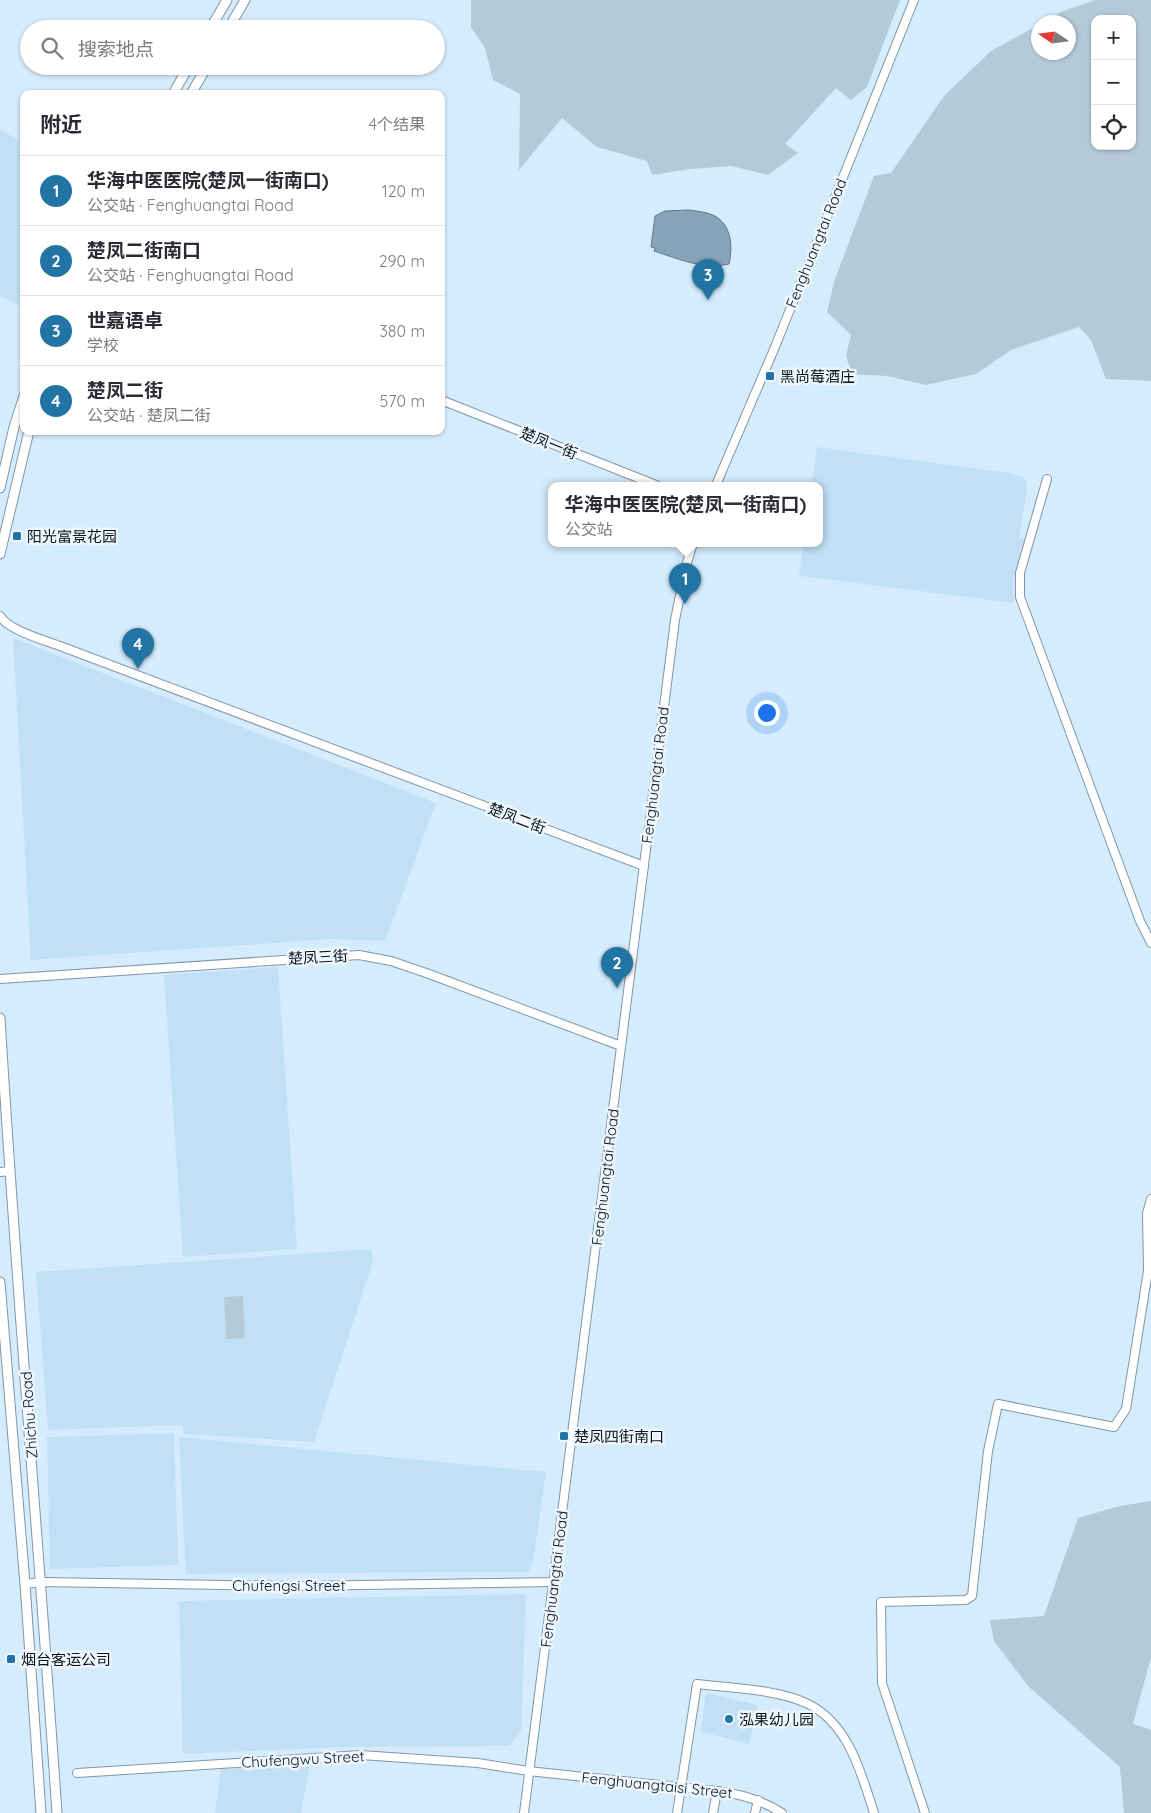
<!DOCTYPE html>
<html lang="zh">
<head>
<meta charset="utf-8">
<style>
  :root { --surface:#fff; --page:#f7f7f7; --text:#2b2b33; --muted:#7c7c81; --line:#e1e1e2; --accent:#2174a4 }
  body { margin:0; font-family:Quicksand,"Noto Sans SC",sans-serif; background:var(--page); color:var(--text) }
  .controls { position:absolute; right:15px; top:15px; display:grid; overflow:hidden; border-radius:10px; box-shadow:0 1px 4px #0004 }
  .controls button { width:45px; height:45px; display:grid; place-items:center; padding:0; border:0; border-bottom:1px solid var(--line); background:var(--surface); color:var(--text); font:25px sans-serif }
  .compass { position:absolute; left:1031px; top:15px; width:45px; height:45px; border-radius:50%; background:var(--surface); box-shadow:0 1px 4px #0004; rotate:283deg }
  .you { position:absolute; left:766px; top:712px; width:18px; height:18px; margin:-12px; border:4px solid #fff; border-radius:50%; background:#1a73e8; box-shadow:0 0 0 8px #1a73e833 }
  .badge { display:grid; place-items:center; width:32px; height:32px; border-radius:50%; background:var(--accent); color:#fff; font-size:16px; font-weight:700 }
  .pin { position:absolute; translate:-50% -41px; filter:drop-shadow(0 1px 2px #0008) }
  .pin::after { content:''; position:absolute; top:26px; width:18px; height:15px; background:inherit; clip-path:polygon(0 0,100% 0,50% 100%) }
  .popup { position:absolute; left:548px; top:482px; width:275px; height:65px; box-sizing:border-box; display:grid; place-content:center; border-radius:10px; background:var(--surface); filter:drop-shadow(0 1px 4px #0005); font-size:16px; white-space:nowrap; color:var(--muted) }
  .popup b { font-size:19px; color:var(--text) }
  .popup::after { content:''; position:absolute; left:50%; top:100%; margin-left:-10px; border:10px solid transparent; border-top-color:var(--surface) }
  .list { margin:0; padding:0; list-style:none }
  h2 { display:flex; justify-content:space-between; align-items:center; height:65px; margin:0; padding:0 20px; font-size:21px }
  h2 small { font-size:16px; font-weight:400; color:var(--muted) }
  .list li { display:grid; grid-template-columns:32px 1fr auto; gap:15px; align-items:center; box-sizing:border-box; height:70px; padding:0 20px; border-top:1px solid var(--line) }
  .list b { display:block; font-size:19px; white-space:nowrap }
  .list p { margin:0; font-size:16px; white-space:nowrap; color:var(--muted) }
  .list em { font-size:16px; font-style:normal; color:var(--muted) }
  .icon { flex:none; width:28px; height:28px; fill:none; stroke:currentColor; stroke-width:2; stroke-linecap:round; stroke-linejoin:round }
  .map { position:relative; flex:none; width:1151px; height:1813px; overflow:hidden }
  .search { position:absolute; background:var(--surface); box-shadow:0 1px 4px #0004; left:20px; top:20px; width:425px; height:55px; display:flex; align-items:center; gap:12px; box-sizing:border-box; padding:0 18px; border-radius:28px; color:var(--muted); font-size:19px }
  .panel { position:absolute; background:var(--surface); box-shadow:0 1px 4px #0004; left:20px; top:90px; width:425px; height:345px; border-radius:10px }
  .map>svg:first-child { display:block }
</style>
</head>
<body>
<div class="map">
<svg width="1151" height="1813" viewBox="0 0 1151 1813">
  <rect width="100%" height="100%" fill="#d4ecfe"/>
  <!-- built -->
  <g fill="#c1e0f6">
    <path d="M 0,129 L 24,144 L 24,308 L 0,296 Z"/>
    <path d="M 817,447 L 1009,473 L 1023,477 L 1026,481 L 1027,489 L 1019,538 L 1024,539 L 1013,581 L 1014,603 L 801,576 L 799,574 L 804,543 L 819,543 L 819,485 L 812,485 Z"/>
    <path d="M 13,638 L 436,803 L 385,941 L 331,939 L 31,960 Z"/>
    <path d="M 278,967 L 297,1249 L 183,1257 L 164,975 Z"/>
    <path d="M 371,1249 L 373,1261 L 314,1442 L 184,1434 L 182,1425 L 48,1430 L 36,1272 Z"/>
    <path d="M 174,1433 L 178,1565 L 50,1569 L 47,1437 Z"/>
    <path d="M 179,1437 L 546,1472 L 533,1562 L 528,1572 L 186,1574 Z"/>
    <path d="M 526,1594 L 521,1731 L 510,1746 L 346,1747 L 183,1754 L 179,1601 Z"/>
    <path d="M 706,1693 L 758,1705 L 749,1744 L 701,1732 Z"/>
    <path d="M 310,1764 L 301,1813 L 215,1813 L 221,1769 Z"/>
  </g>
  <!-- green -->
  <g fill="#b5cad9" fill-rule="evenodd">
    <path d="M 471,0 L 900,0 L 867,87 L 851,100 L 836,88 L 785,144 L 798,153 L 768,175 L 732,166 L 690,169 L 652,175 L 647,161 L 597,147 L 562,118 L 519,170 L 520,94 L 493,80 L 485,48 L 471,27 Z"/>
    <path d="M 1095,0 L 1151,0 L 1151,381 L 1106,379 L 1091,340 L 1079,327 L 1011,350 L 976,374 L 926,385 L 887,376 L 852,374 L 846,355 L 851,335 L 827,312 L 834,282 L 874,176 L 891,173 L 944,96 L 991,51 L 1038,25 L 1038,52 L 1068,52 L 1068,22 L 1043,22 L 1063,11 ZM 1095,19 L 1132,19 L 1132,146 L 1095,146 Z"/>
    <path d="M 243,1296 L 245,1338 L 226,1339 L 224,1297 Z"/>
    <path d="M 1151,1501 L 1151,1657 L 1133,1724 L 1151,1730 L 1151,1813 L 1124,1813 L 1120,1767 L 1028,1686 L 994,1641 L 990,1620 L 1044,1616 L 1078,1518 L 1120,1506 Z"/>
  </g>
  <!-- water -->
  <path fill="#87a3b9" stroke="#627889" d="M 689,210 C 696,211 706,212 713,215 C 732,224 733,247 729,264 C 703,270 679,259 654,251 L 655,248 L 651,247 L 655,216 L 665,211 Z"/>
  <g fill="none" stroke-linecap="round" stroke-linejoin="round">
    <!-- minor casing -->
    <g stroke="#8096a7" stroke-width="10">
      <g id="minor">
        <path d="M 441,400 L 656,485"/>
        <path d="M 1047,479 L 1020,573 L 1020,597 L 1140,921 L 1151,943"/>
        <path d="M 716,485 L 775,347 L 914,0"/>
        <path d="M 0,616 C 8,630 44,640 60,646 L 644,866"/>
        <path d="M 0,979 L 359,955 L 391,961 L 429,974 L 621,1046"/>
        <path d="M 0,1172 L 10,1171"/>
        <path d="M 25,1584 L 41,1582 L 295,1586 L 553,1582"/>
        <path d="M 77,1773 L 361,1755 L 478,1763 L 528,1771 L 717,1791 C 741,1794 762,1800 782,1813"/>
        <path d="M 524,1813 L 675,620 L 686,566 L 693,543"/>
        <path d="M 677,1813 L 697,1684 C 729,1688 776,1689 806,1703 C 848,1722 861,1772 874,1813"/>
        <path d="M 713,1813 L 717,1791"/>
        <path d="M 755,1813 L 758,1800"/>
        <path d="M 925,1813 L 882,1683 L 881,1602 L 966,1600 L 972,1596 L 988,1451 L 998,1404 L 1114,1427 L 1126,1409 L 1148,1271 L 1147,1213 L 1151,1199"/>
      </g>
    </g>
    <!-- major casing -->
    <g stroke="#8096a7" stroke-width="11">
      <g id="major">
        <path d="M 210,29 L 227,0"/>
        <path d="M 228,29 L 245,0"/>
        <path d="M 173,94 L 189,66"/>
        <path d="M 191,94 L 207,66"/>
        <path d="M 0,488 L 14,427 L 24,396"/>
        <path d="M 0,554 L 29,431"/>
        <path d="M 0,1018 C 16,1283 39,1548 57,1813"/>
        <path d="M 0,1282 L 25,1584 L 41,1813"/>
      </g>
    </g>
    <!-- minor -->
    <use href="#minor" stroke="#fff" stroke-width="8"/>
    <!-- major -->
    <use href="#major" stroke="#fff" stroke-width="9"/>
  </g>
  <!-- markers -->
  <g fill="#2174a4" stroke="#eef7ff" stroke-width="2">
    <rect x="765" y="371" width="10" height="10" rx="2.5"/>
    <rect x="12" y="531" width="10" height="10" rx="2.5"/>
    <rect x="559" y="1431" width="10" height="10" rx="2.5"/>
    <rect x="6" y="1654" width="10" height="10" rx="2.5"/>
    <circle cx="729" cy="1719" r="5"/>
  </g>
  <g text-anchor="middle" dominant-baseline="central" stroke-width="5" stroke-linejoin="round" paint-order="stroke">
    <!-- street labels -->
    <g font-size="15" fill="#0c141a" stroke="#eef7ff">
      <text transform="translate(816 243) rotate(-68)">Fenghuangtai Road</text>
      <text transform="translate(549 443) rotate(22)">楚凤一街</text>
      <text transform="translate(655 775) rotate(-83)">Fenghuangtai Road</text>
      <text transform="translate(517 818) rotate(21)">楚凤二街</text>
      <text transform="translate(318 957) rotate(-3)">楚凤三街</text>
      <text transform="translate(605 1177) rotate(-83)">Fenghuangtai Road</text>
      <text transform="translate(29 1415) rotate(-94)">Zhichu Road</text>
      <text transform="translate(554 1579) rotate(-83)">Fenghuangtai Road</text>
      <text x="289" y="1585">Chufengsi Street</text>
      <text transform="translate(303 1759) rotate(-3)">Chufengwu Street</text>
      <text transform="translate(657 1785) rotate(6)">Fenghuangtaisi Street</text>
    </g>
    <!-- poi labels -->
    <g font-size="15" fill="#0c141a" stroke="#eef7ff" text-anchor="start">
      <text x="780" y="376">黑尚莓酒庄</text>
      <text x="27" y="536">阳光富景花园</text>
      <text x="574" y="1436">楚凤四街南口</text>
      <text x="21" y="1659">烟台客运公司</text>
      <text x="739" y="1719">泓果幼儿园</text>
    </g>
  </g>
</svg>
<div class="controls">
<button>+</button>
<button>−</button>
<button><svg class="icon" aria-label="locate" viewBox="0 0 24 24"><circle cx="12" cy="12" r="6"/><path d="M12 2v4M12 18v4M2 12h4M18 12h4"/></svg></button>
</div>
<svg class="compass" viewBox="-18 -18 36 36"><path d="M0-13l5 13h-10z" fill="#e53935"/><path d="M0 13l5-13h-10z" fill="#7c7c81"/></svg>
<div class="you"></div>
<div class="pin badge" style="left:685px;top:604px">1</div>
<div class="popup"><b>华海中医医院(楚凤一街南口)</b>公交站</div>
<div class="pin badge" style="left:617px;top:988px">2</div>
<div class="pin badge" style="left:708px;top:300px">3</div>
<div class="pin badge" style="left:138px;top:669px">4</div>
<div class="search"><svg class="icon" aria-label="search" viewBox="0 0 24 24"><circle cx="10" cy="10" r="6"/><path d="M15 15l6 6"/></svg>搜索地点</div>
<section class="panel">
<h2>附近<small>4个结果</small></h2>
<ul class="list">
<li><span class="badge">1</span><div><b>华海中医医院(楚凤一街南口)</b><p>公交站 · Fenghuangtai Road</p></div><em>120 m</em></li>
<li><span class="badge">2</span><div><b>楚凤二街南口</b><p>公交站 · Fenghuangtai Road</p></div><em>290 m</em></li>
<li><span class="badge">3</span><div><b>世嘉语卓</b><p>学校</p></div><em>380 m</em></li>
<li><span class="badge">4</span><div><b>楚凤二街</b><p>公交站 · 楚凤二街</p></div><em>570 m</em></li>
</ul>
</section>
</div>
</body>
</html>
